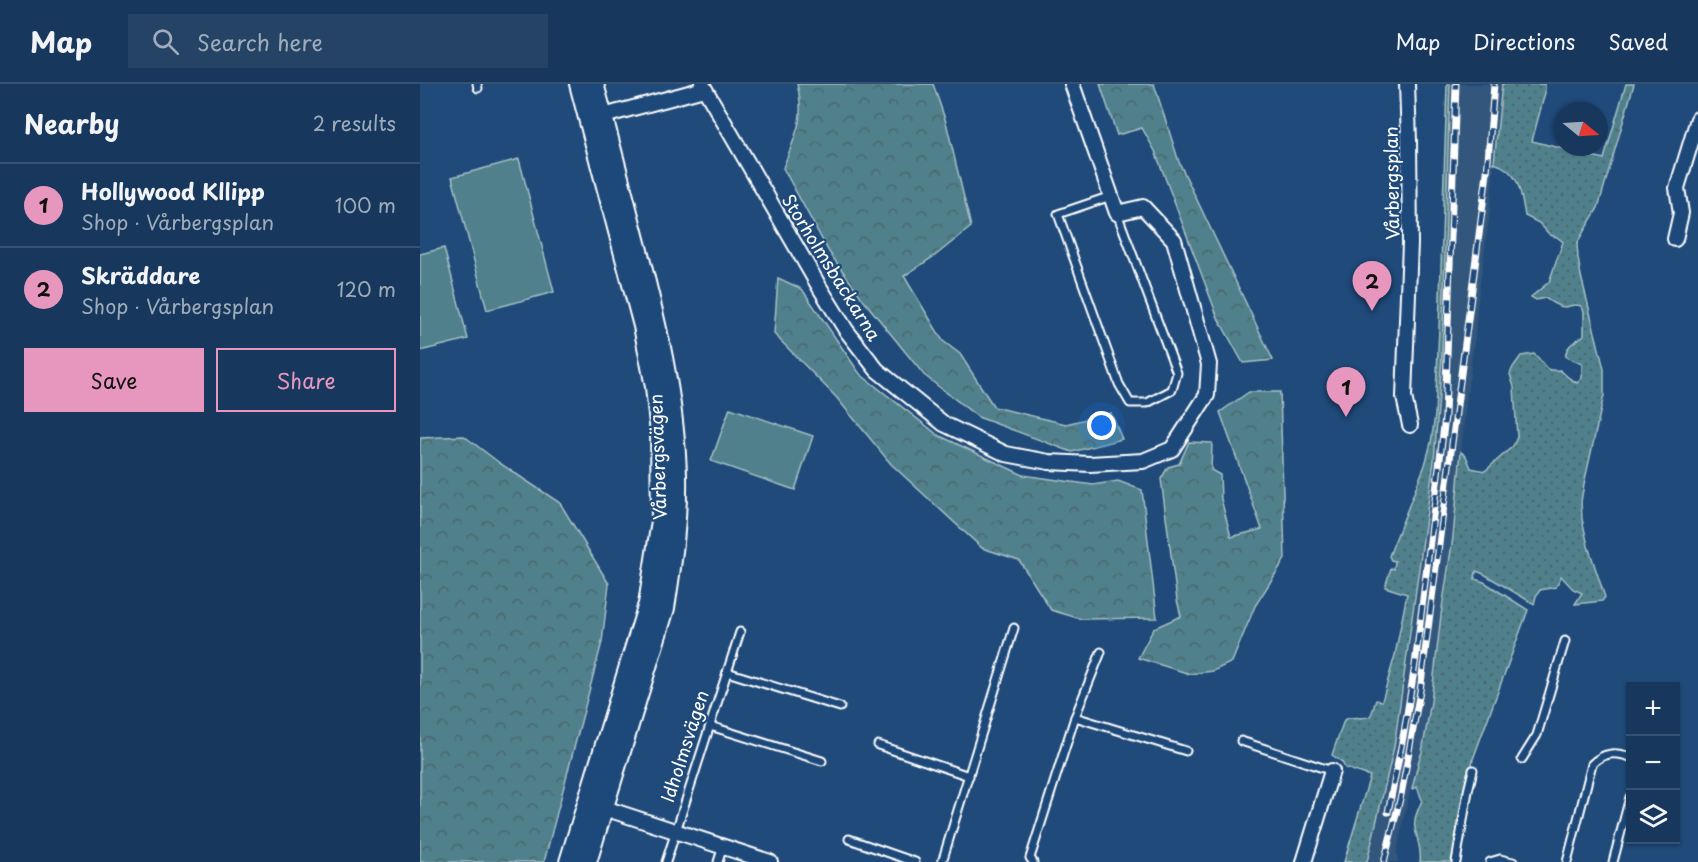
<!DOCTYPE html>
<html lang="en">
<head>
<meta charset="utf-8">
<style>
  :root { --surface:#17385c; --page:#244365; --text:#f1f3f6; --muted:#9eacbb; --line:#365272; --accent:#e797bd }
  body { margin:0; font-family:"Playpen Sans",sans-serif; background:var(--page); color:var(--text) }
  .controls { position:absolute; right:18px; bottom:18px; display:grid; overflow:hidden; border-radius:0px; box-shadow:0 2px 4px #0004 }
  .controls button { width:54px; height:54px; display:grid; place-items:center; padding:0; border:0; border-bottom:2px solid var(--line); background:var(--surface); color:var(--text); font:30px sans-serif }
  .compass { position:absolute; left:1134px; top:18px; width:54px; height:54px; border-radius:50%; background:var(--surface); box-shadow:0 2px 4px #0004; rotate:108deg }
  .you { position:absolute; left:682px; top:342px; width:21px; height:21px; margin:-15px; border:4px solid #fff; border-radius:50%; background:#1a73e8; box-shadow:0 0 0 9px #1a73e833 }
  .badge { display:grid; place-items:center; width:39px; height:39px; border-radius:50%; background:var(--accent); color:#111; font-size:20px; font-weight:700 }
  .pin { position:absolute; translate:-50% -50px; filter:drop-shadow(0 2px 3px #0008) }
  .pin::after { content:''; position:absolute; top:32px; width:21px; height:18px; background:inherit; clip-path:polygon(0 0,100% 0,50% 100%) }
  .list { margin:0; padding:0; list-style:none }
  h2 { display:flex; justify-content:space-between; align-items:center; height:78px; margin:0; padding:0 24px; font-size:26px }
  h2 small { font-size:20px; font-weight:400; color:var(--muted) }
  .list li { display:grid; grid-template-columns:39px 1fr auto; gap:18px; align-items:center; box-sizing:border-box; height:84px; padding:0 24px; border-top:2px solid var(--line) }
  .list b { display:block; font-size:22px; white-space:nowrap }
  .list p { margin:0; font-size:20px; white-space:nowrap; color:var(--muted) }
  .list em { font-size:20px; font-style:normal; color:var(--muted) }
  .actions { display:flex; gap:12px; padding:18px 24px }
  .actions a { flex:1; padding:14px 0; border:2px solid var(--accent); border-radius:0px; text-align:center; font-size:21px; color:var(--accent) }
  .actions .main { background:var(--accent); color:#111 }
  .icon { flex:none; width:33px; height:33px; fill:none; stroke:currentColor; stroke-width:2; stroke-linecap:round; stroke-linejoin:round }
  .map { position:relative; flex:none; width:1278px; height:778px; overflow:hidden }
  header { display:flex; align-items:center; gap:36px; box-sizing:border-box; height:84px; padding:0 30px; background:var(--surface); border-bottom:2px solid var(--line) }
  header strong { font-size:28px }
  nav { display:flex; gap:33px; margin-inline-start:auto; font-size:21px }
  .search { width:420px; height:54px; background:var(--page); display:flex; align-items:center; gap:15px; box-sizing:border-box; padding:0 21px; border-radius:0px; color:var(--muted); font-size:22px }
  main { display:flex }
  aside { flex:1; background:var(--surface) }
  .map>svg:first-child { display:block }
</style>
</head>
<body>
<header>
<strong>Map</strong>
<div class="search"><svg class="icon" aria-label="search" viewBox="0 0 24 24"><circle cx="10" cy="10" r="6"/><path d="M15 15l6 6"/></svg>Search here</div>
<nav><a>Map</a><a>Directions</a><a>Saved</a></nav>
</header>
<main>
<aside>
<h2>Nearby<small>2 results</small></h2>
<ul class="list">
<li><span class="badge">1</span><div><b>Hollywood Kllipp</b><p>Shop · Vårbergsplan</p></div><em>100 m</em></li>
<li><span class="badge">2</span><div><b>Skräddare</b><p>Shop · Vårbergsplan</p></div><em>120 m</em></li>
</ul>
<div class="actions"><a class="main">Save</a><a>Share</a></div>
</aside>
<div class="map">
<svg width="1278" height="778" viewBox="0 0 1278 778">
  <defs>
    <pattern id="grass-dots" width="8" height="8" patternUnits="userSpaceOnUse" patternTransform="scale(1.5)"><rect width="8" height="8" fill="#4f808b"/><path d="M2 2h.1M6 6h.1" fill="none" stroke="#4e666c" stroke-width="1.8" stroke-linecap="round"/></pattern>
    <pattern id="forest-crowns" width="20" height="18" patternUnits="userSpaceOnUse" patternTransform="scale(1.5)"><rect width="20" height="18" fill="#4f808b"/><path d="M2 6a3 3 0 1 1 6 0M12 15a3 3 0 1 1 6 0" fill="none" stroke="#4e666c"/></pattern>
  </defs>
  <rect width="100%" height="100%" fill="#1f4a7a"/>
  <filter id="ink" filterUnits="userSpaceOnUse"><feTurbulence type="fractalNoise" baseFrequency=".0167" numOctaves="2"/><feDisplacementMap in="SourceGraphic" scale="12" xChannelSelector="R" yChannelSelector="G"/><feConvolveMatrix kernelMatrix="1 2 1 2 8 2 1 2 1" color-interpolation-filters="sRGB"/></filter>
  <g filter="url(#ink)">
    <!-- built -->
    <path fill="#32577c" d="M 1030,0 L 1082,0 L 1069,135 L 1058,215 L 1055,252 L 1046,319 L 1033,453 L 1021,531 L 1011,618 L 1002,668 L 999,676 L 986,724 L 977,768 L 978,778 L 947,778 L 974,663 L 996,511 L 1017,345 L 1022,273 Z"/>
    <!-- grass -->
    <g fill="url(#grass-dots)" stroke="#a7c0c5" stroke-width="1.5">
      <path d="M 1027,0 L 1030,0 L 1022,273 L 1014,377 L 974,663 L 947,778 L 924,778 L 950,692 L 925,684 L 922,678 L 912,671 L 924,636 C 932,631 945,636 950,632 C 953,629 954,620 956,616 L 962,617 L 975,571 L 987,510 L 965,503 L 971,484 L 974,485 L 975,477 L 971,476 L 969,472 L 1005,381 L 1011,359 L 1015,331 L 1019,244 Z"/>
      <path d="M 1082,0 L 1125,0 L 1125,9 L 1112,57 L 1184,75 L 1206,0 L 1214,0 L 1178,124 L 1164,147 L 1157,160 L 1158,174 L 1161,192 L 1184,285 L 1184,311 L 1164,400 L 1161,418 L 1162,435 L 1168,462 L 1185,513 L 1182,517 L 1155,520 L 1162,509 L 1153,505 L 1141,492 L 1136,503 L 1120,506 L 1116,512 L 1114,520 L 1064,490 L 1056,487 L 1055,495 L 1064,498 L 1108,526 L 1053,675 L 1031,778 L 1000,778 C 1002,764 997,757 995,744 C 993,734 999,725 1002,716 L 997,703 L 992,705 L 999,676 L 1002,668 L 1011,618 L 1021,531 L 1033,453 L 1041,368 L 1046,372 L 1051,384 L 1065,387 L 1093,362 L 1097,353 L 1094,303 L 1090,290 L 1093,283 L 1101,272 L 1114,270 C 1127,280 1121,288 1140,286 L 1149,294 L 1157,299 L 1162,294 L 1162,280 L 1146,273 C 1144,262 1157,257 1164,251 L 1164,227 L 1161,222 C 1154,219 1152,222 1145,223 C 1137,223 1131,218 1125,214 L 1116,216 L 1111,213 L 1129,198 L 1143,158 L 1137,153 L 1130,151 L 1119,139 L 1105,132 C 1101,109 1100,87 1074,79 Z"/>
    </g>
    <!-- forest -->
    <g fill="url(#forest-crowns)" stroke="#a7c0c5" stroke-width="1.5">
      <path d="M 377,0 L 513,0 L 526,38 L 551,143 L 516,171 L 484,192 L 523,257 L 540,270 L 574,323 L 646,340 L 691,329 L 702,355 L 652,368 L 558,333 L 504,291 L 444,217 L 409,168 L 363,84 C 375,52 386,35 377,0 Z"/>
      <path d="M 680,0 L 734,0 L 759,78 L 853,276 L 823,279 L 798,234 L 735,67 L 722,44 L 697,51 Z"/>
      <path d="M 358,194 L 382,205 L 440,290 L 518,351 L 603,391 L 673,401 L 698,397 L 722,406 L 737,534 L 661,535 L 631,526 L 599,476 L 562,464 L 471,380 L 416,313 L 354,250 Z"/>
      <path d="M 829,308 L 860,308 L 865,475 L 835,522 L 812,578 L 793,587 L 770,590 L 718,574 L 734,544 L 761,532 L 757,516 L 741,395 L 748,383 L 759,380 L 769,358 L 792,359 L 791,386 L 800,391 L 801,415 L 811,453 L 842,445 L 800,328 Z"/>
      <path d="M 44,352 L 81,380 L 140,419 L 189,500 L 182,558 L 124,778 L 0,778 L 0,354 Z"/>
    </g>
    <!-- garden -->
    <g fill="#4f808b" stroke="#a7c0c5" stroke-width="1.5">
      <path d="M 99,75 L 134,208 L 67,226 L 32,93 Z"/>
      <path d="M 24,164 L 48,255 L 0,267 L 0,170 Z"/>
      <path d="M 310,324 L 393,352 L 375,406 L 291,377 Z"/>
    </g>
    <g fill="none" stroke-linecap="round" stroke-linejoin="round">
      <!-- lane casing -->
      <g stroke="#fff" stroke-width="11">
        <g id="lane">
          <path d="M 57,0 L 58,4"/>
          <path d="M 691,112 L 638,130 L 699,300 L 710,319 L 727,319 L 752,306 L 757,289 L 697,129"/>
          <path d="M 307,588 L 420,623"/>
          <path d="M 655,633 L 766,667"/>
          <path d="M 290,642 L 402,677"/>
          <path d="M 821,657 L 912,687"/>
          <path d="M 458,661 L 549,692"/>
          <path d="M 1102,675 L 1117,651 L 1145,557"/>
          <path d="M 429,755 L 495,778"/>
          <path d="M 246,778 L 320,548"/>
          <path d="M 298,778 L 303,762"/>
          <path d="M 522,778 L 594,544"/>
          <path d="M 613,778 L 610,774 L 655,633 L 681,568"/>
          <path d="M 1036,778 L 1048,707 L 1053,686"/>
          <path d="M 1070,778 L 1080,775 L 1093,778"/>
          <path d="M 1147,778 L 1172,680 C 1184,668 1195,668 1210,673"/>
          <path d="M 1193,778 L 1210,713"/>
        </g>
      </g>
      <!-- street casing -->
      <g stroke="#fff" stroke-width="18">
        <g id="street">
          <path d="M 282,0 L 400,204 L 426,246 L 457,286 L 524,340 L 586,370 L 629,378 L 670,380 L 723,377 L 752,365 L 787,311 L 789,280 L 754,156 L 723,123 L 697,129 L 652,0"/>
          <path d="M 987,0 L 989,57 L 990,159 L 984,313 L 990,341"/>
          <path d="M 176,34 L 284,5"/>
          <path d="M 1255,155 L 1261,129 L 1257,104 L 1278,35"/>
          <path d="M 175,721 L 350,778"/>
          <path d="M 884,778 L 912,687"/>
        </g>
      </g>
      <!-- secondary casing -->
      <g stroke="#fff" stroke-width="22">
        <g id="secondary">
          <path d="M 149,778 L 228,520 L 241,437 L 240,350 L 235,303 L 223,242 L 159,0"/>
          <path d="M 167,778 L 245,524 C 252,480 258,437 257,392 C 255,313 236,236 216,159 C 202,106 189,53 174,0"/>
        </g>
      </g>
      <!-- lane -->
      <use href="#lane" stroke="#1f4a7a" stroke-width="7"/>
      <!-- street -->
      <use href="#street" stroke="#1f4a7a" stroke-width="14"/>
      <!-- secondary -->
      <use href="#secondary" stroke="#1f4a7a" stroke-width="18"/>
      <!-- rail casing -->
      <g stroke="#fff" stroke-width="7">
        <g id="rail">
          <path d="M 968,728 L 984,648 L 995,581 L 1025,333 L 1036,0"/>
          <path d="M 964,778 L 981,711 L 1000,607 L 1067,89 L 1074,0"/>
        </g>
      </g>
      <!-- rail -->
      <use href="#rail" stroke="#1f4a7a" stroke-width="4.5" stroke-dasharray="14" stroke-linecap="butt"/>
    </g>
  </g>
  <g text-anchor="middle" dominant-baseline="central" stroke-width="4.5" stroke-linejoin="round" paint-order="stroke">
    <!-- street labels -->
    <g font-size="18" fill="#fff" stroke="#1f4a7a">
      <text transform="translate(971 99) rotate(-91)">Vårbergsplan</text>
      <text transform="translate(412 183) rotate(58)">Storholmsbackarna</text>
      <text transform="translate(237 373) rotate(-92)">Vårbergsvägen</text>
      <text transform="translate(264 662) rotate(-72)">Idholmsvägen</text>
    </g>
  </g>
</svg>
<div class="controls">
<button>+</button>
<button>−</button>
<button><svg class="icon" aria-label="layers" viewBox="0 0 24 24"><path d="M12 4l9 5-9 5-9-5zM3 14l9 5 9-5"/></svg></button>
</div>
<svg class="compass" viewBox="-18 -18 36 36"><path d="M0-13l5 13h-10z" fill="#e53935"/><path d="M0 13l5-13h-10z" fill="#9eacbb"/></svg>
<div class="you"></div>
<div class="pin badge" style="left:926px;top:333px">1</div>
<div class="pin badge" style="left:952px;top:227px">2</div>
</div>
</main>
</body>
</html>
